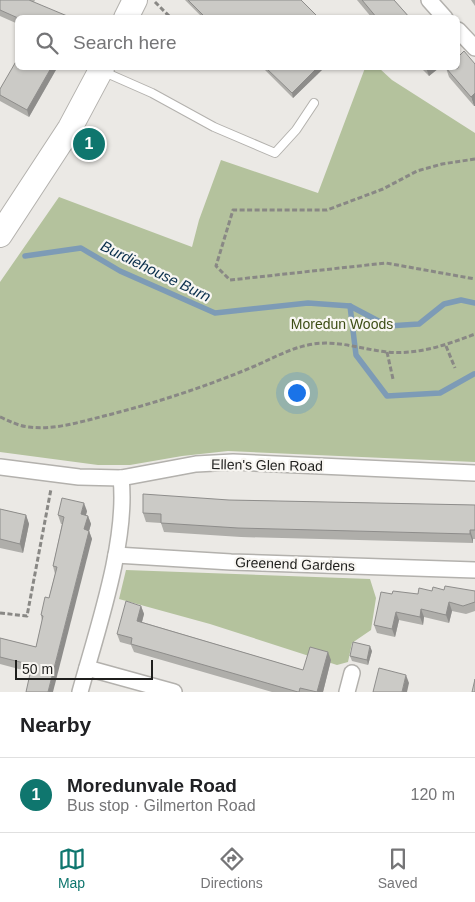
<!DOCTYPE html>
<html lang="en">
<head>
<meta charset="utf-8">
<style>
  :root { --surface:#fff; --page:#f2f2f2; --text:#202124; --muted:#757577; --line:#e0e0e0; --accent:#0f766e }
  body { margin:0; font-family:Helvetica,sans-serif; background:var(--page); color:var(--text) }
  .scale { position:absolute; left:15px; bottom:12px; width:138px; box-sizing:border-box; padding-left:5px; border:2px solid #1f1f1d; border-top:0; font-size:14px; line-height:18px; white-space:nowrap; color:#1f1f1d; -webkit-text-stroke:4px #f8f6f2; paint-order:stroke }
  .you { position:absolute; left:296px; top:392px; width:18px; height:18px; margin:-12px; border:4px solid #fff; border-radius:50%; background:#1a73e8; box-shadow:0 0 0 8px #1a73e833 }
  .badge { display:grid; place-items:center; width:32px; height:32px; border-radius:50%; background:var(--accent); color:#fff; font-size:16px; font-weight:700 }
  .pin { position:absolute; translate:-50% -50%; border:2px solid #fff; box-shadow:0 1px 5px #0006 }
  .list { margin:0; padding:0; list-style:none }
  h2 { display:flex; justify-content:space-between; align-items:center; height:65px; margin:0; padding:0 20px; font-size:21px }
  h2 small { font-size:16px; font-weight:400; color:var(--muted) }
  .list li { display:grid; grid-template-columns:32px 1fr auto; gap:15px; align-items:center; box-sizing:border-box; height:75px; padding:0 20px; border-top:1px solid var(--line) }
  .list b { display:block; font-size:19px; white-space:nowrap }
  .list p { margin:0; font-size:16px; white-space:nowrap; color:var(--muted) }
  .list em { font-size:16px; font-style:normal; color:var(--muted) }
  .icon { flex:none; width:28px; height:28px; fill:none; stroke:currentColor; stroke-width:2; stroke-linecap:round; stroke-linejoin:round }
  .map { position:relative; flex:none; width:475px; height:692px; overflow:hidden }
  .search { position:absolute; background:var(--surface); box-shadow:0 1px 4px #0004; left:15px; right:15px; top:15px; height:55px; display:flex; align-items:center; gap:12px; box-sizing:border-box; padding:0 18px; border-radius:8px; color:var(--muted); font-size:19px }
  .sheet { height:140px; background:var(--surface) }
  nav { display:flex; justify-content:space-around; align-items:center; box-sizing:border-box; height:70px; border-top:1px solid var(--line); background:var(--surface); font-size:14px; color:var(--muted) }
  nav a { display:grid; justify-items:center; gap:2px }
  nav .on { color:var(--accent) }
  .map>svg:first-child { display:block }
</style>
</head>
<body>
<div class="map">
<svg width="475" height="692" viewBox="0 0 475 692">
  <rect width="100%" height="100%" fill="#ebe9e5"/>
  <!-- forest -->
  <g fill="#b4c29d">
    <path d="M 365,68 L 379,68 L 392,80 L 475,133 L 475,462 L 228,451 L 182,456 L 130,465 L 98,465 L 0,452 L 0,282 L 59,197 L 192,247 L 199,220 L 221,160 L 318,193 Z"/>
    <path d="M 126,570 L 370,579 L 376,598 L 371,630 L 352,643 L 348,662 L 337,665 L 210,624 L 119,599 Z"/>
  </g>
  <g fill="none" stroke-linecap="round" stroke-linejoin="round">
    <!-- stream -->
    <g stroke="#7d9bb6" stroke-width="5.5">
      <path d="M 25,256 L 81,248 L 120,271 L 215,313 L 308,303 L 350,306 L 388,326 L 419,324 L 444,304 L 461,300 L 475,303"/>
      <path d="M 350,306 L 356,355 L 387,396 L 440,393 L 474,374"/>
    </g>
    <!-- lane casing -->
    <g stroke="#b3b1ad" stroke-width="10">
      <path id="lane" d="M 102,71 L 152,93 L 214,127 L 275,153 L 296,130 L 314,103"/>
    </g>
    <!-- street casing -->
    <g stroke="#b3b1ad" stroke-width="18">
      <g id="street">
        <path d="M 429,0 L 445,18"/>
        <path d="M 458,30 L 475,48"/>
        <path d="M 0,467 L 79,477 L 121,478 L 196,464 L 233,462 L 475,473"/>
        <path d="M 116,555 L 231,562 L 475,570"/>
        <path d="M 87,668 L 174,692"/>
        <path d="M 80,692 C 97,630 128,541 121,478"/>
        <path d="M 347,692 L 352,673"/>
      </g>
    </g>
    <!-- primary casing -->
    <g stroke="#b3b1ad" stroke-width="26">
      <g id="primary">
        <path d="M 126,18 L 135,0"/>
        <path d="M 0,235 L 70,128 L 102,68"/>
      </g>
    </g>
    <!-- path -->
    <g stroke="#898885" stroke-width="3" stroke-dasharray="5 2.5" stroke-linecap="butt">
      <path d="M 155,2 L 171,18"/>
      <path d="M 475,159 L 442,164 L 417,171 L 383,189 L 327,210 L 233,210 L 216,266 L 230,280 L 386,263 L 475,279"/>
      <path d="M 446,346 L 455,368"/>
      <path d="M 387,352 L 393,379"/>
      <path d="M 0,417 C 10,421 18,426 29,427 C 52,430 77,423 100,417 C 153,404 205,387 255,366 C 273,358 289,349 308,345 C 335,339 360,349 387,352 C 418,355 446,345 475,334"/>
      <path d="M 0,613 L 27,616 L 51,489"/>
    </g>
    <!-- lane -->
    <use href="#lane" stroke="#fff" stroke-width="8"/>
    <!-- street -->
    <use href="#street" stroke="#fff" stroke-width="15"/>
    <!-- primary -->
    <use href="#primary" stroke="#fff" stroke-width="24"/>
  </g>
  <!-- wall -->
  <g fill="#afaeaa">
    <path d="M 0,0 L 35,0 L 34,2 L 18,18 L 18,24 L 0,16 Z"/>
    <path d="M 185,0 L 301,0 L 319,18 L 203,18 Z"/>
    <path d="M 357,0 L 394,0 L 410,18 L 372,18 Z"/>
    <path d="M 471,0 L 475,0 L 475,6 Z"/>
    <path d="M 458,57 L 474,106 L 449,77 L 446,68 Z"/>
    <path d="M 18,68 L 57,68 L 29,117 L 0,101 L 0,89 Z"/>
    <path d="M 263,68 L 324,68 L 293,98 Z"/>
    <path d="M 421,68 L 439,68 L 429,76 Z"/>
    <path d="M 229,500 L 475,505 L 475,539 L 473,539 L 473,543 L 241,537 L 164,532 L 161,523 L 146,522 L 143,513 Z"/>
    <path d="M 0,509 L 26,515 L 29,524 L 23,553 L 0,548 Z"/>
    <path d="M 87,511 L 86,515 L 88,516 L 91,524 L 89,531 L 92,539 L 30,672 L 0,664 L 0,638 L 36,647 L 42,621 L 41,615 L 49,598 L 55,574 L 53,566 L 62,524 L 61,524 L 58,515 Z"/>
    <path d="M 444,590 L 475,591 L 475,611 L 466,614 L 452,611 L 449,623 L 424,617 L 423,625 L 399,620 L 395,637 L 377,633 L 374,625 L 392,594 L 418,594 Z"/>
    <path d="M 141,606 L 144,614 L 142,622 L 303,670 L 331,660 L 323,692 L 272,692 L 134,652 L 131,645 L 120,642 L 117,634 Z"/>
    <path d="M 372,651 L 368,665 L 352,661 L 350,656 Z"/>
  </g>
  <!-- shaded-wall -->
  <g fill="#8e8d8b">
    <path d="M 51,68 L 57,68 L 29,117 L 27,110 Z"/>
    <path d="M 317,68 L 324,68 L 293,98 L 292,93 Z"/>
    <path d="M 426,68 L 439,68 L 429,76 Z"/>
    <path d="M 475,93 L 475,106 L 474,106 L 471,97 Z"/>
    <path d="M 84,503 L 87,511 L 84,522 L 81,514 Z"/>
    <path d="M 26,515 L 29,524 L 23,553 L 20,544 Z"/>
    <path d="M 88,516 L 91,524 L 87,538 L 84,529 Z"/>
    <path d="M 470,530 L 473,539 L 473,543 L 470,534 Z"/>
    <path d="M 89,531 L 92,539 L 53,692 L 48,692 Z"/>
    <path d="M 449,602 L 452,611 L 449,623 L 446,615 Z"/>
    <path d="M 141,606 L 144,614 L 140,629 L 137,621 Z"/>
    <path d="M 421,609 L 424,617 L 423,625 L 420,617 Z"/>
    <path d="M 396,612 L 399,620 L 395,637 L 392,629 Z"/>
    <path d="M 370,646 L 372,651 L 368,665 L 367,660 Z"/>
    <path d="M 328,652 L 331,660 L 323,692 L 317,692 Z"/>
    <path d="M 406,675 L 409,683 L 407,692 L 402,692 Z"/>
  </g>
  <!-- building -->
  <g fill="#cbcac6" stroke="#8e8d8b">
    <path d="M 0,0 L 29,0 L 72,18 L 18,18 L 0,10 Z"/>
    <path d="M 188,0 L 301,0 L 319,18 L 206,18 Z"/>
    <path d="M 362,0 L 394,0 L 410,18 L 377,18 Z"/>
    <path d="M 464,51 L 475,64 L 475,93 L 471,97 L 446,68 L 458,68 L 458,57 Z"/>
    <path d="M 18,58 L 18,68 L 51,68 L 27,110 L 0,95 L 0,89 Z"/>
    <path d="M 266,68 L 317,68 L 292,93 Z"/>
    <path d="M 143,494 L 229,500 L 475,505 L 475,530 L 470,530 L 470,534 L 238,528 L 161,523 L 161,514 L 143,513 Z"/>
    <path d="M 62,498 L 84,503 L 81,514 L 88,516 L 84,529 L 89,531 L 48,692 L 26,692 L 32,665 L 0,657 L 0,638 L 36,647 L 43,616 L 41,615 L 45,597 L 49,598 L 57,567 L 53,566 L 64,517 L 58,515 Z"/>
    <path d="M 0,509 L 26,515 L 20,544 L 0,539 Z"/>
    <path d="M 445,586 L 475,591 L 475,602 L 463,606 L 449,602 L 446,615 L 421,609 L 420,617 L 396,612 L 392,629 L 374,625 L 381,592 L 392,594 L 393,591 L 418,594 L 419,588 L 432,591 L 433,587 L 444,590 Z"/>
    <path d="M 126,601 L 141,606 L 137,621 L 303,670 L 310,647 L 328,652 L 317,692 L 300,688 L 299,692 L 298,692 L 131,644 L 132,638 L 117,634 Z"/>
    <path d="M 353,642 L 370,646 L 367,660 L 350,656 Z"/>
    <path d="M 379,668 L 406,675 L 402,692 L 373,692 Z"/>
    <path d="M 475,679 L 475,692 L 472,692 Z"/>
  </g>
  <g text-anchor="middle" dominant-baseline="central" stroke-width="4.5" stroke-linejoin="round" paint-order="stroke">
    <!-- park labels -->
    <g font-size="14" fill="#3d4d15" stroke="#f8f6f2">
      <text x="342" y="324">Moredun Woods</text>
    </g>
    <!-- street labels -->
    <g font-size="14" fill="#1f1f1d" stroke="#f8f6f2">
      <text transform="translate(267 465) rotate(1)">Ellen's Glen Road</text>
      <text transform="translate(295 564) rotate(2)">Greenend Gardens</text>
    </g>
    <!-- water labels -->
    <g font-size="15" font-style="italic" fill="#0a2f4c" stroke="#f8f6f2">
      <text transform="translate(156 271) rotate(26)">Burdiehouse Burn</text>
    </g>
  </g>
</svg>
<div class="scale">50 m</div>
<div class="you"></div>
<div class="pin badge" style="left:89px;top:144px">1</div>
<div class="search"><svg class="icon" aria-label="search" viewBox="0 0 24 24"><circle cx="10" cy="10" r="6"/><path d="M15 15l6 6"/></svg>Search here</div>
</div>
<section class="sheet">
<h2>Nearby<small></small></h2>
<ul class="list">
<li><span class="badge">1</span><div><b>Moredunvale Road</b><p>Bus stop · Gilmerton Road</p></div><em>120 m</em></li>
</ul>
</section>
<nav>
<a class="on"><svg class="icon" aria-label="map" viewBox="0 0 24 24"><path d="M3 6l6-2 6 2 6-2v14l-6 2-6-2-6 2zM9 4v14M15 6v14"/></svg>Map</a>
<a><svg class="icon" aria-label="directions" viewBox="0 0 24 24"><path d="M12 3l9 9-9 9-9-9zM9 14v-3h6M13 9l2 2-2 2"/></svg>Directions</a>
<a><svg class="icon" aria-label="saved" viewBox="0 0 24 24"><path d="M7 4h10v16l-5-4-5 4z"/></svg>Saved</a>
</nav>
</body>
</html>
